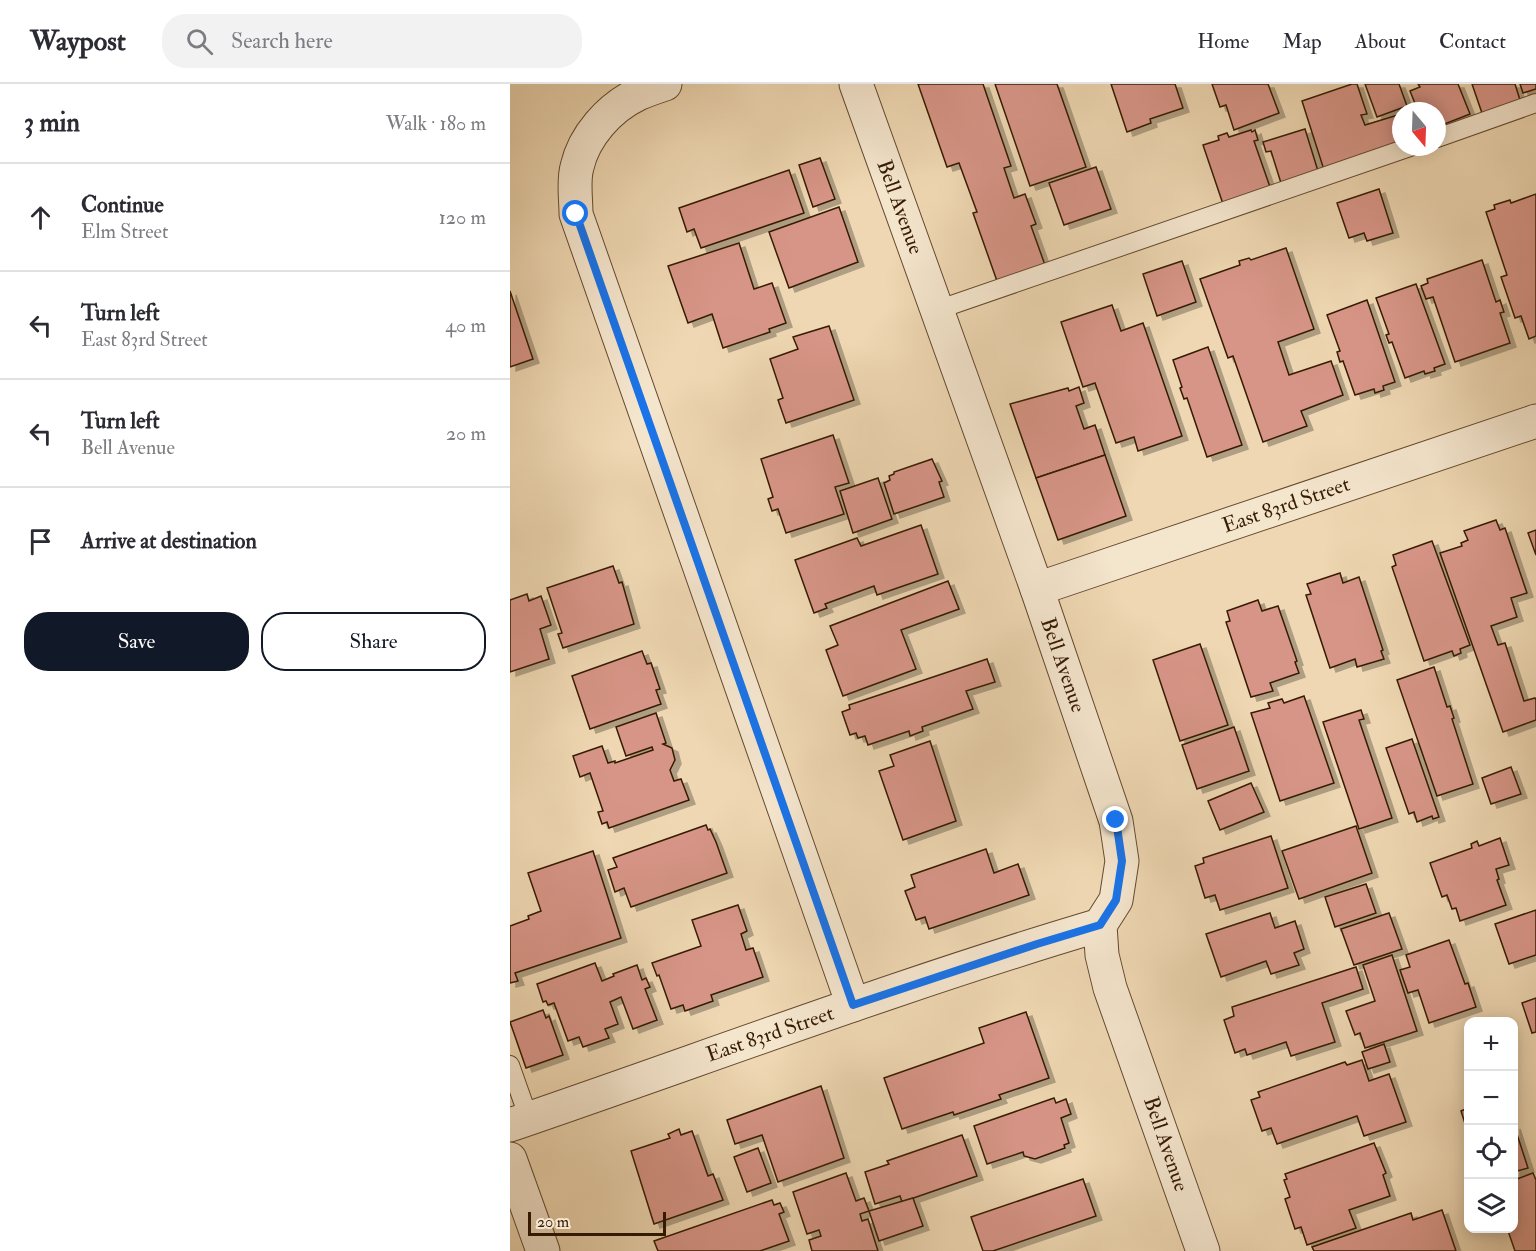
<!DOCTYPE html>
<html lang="en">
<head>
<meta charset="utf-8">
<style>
  :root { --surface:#fff; --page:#f2f2f3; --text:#2b2b33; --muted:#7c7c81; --line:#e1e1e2; --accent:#111827 }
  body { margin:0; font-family:"IM FELL Double Pica",serif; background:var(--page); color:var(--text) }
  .controls { position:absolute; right:18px; bottom:18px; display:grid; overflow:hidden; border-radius:12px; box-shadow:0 3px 15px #0003 }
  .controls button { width:54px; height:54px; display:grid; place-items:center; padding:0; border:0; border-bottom:2px solid var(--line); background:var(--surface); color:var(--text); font:30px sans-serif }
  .compass { position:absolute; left:882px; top:18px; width:54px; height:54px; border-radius:50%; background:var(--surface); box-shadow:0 3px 15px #0003; rotate:161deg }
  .scale { position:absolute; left:18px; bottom:15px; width:138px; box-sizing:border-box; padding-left:6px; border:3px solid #361b03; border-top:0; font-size:16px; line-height:21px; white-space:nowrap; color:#361b03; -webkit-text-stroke:4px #f4e5cd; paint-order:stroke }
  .stop { position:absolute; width:18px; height:18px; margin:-14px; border:4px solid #1a73e8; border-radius:50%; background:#fff }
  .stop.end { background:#1a73e8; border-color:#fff; box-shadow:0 2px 6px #0008 }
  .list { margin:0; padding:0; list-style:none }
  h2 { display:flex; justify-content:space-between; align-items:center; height:78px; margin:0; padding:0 24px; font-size:26px }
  h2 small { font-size:20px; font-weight:400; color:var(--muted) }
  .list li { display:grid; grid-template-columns:39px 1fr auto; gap:18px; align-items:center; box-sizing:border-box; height:108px; padding:0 24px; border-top:2px solid var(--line) }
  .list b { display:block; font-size:22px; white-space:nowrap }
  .list p { margin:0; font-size:20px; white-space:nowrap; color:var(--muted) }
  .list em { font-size:20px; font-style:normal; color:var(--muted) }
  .actions { display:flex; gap:12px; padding:18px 24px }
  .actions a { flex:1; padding:14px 0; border:2px solid var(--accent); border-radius:24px; text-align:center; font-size:21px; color:var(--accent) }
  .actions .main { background:var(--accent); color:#fff }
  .icon { flex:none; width:33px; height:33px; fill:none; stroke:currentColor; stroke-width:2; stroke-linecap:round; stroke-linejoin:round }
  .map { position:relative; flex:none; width:1026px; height:1167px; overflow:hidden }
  header { display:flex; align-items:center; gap:36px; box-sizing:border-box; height:84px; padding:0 30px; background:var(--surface); border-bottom:2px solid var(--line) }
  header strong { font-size:28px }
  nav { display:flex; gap:33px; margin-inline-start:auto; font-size:21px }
  .search { width:420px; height:54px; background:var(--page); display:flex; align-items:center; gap:15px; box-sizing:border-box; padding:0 21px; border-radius:24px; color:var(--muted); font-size:22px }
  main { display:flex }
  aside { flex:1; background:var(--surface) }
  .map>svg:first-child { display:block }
</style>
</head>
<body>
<header>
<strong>Waypost</strong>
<div class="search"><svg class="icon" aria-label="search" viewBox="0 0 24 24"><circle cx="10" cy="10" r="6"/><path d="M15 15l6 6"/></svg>Search here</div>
<nav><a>Home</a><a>Map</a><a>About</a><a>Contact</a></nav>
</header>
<main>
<aside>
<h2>3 min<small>Walk · 180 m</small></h2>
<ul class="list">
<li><svg class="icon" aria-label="ahead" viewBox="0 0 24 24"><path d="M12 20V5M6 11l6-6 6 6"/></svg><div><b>Continue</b><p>Elm Street</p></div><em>120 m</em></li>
<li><svg class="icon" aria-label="left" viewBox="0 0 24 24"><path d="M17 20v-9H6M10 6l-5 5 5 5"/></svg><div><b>Turn left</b><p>East 83rd Street</p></div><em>40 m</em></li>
<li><svg class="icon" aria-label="left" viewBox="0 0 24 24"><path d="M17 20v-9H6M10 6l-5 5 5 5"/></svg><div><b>Turn left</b><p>Bell Avenue</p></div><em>20 m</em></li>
<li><svg class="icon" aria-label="arrive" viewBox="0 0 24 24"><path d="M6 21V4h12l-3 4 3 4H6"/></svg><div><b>Arrive at destination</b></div></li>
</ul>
<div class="actions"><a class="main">Save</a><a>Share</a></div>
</aside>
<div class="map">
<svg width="1026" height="1167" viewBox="0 0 1026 1167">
  <defs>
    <filter id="shadow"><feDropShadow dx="6" dy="4" stdDeviation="0" flood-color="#0004"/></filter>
  </defs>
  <rect width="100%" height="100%" fill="#eed7b2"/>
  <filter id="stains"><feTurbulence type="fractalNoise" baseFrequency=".00333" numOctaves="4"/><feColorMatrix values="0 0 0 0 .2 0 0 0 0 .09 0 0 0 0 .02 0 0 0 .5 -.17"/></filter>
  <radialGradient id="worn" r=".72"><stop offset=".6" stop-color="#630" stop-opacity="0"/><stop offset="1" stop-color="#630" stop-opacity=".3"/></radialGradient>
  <!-- building -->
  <g fill="#d79587" stroke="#361b03" stroke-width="1.5" filter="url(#shadow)">
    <path d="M 408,0 L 473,0 L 501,82 L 494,84 L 504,114 L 515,110 L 526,140 L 521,142 L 535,181 L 487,197 L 463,129 L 467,128 L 449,79 L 437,83 Z"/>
    <path d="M 485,0 L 547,0 L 576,83 L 520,102 Z"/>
    <path d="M 601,0 L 665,0 L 673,24 L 640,35 L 641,39 L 617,48 Z"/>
    <path d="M 702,0 L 758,0 L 769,29 L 724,46 L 716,21 L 710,23 Z"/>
    <path d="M 842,0 L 847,0 L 857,30 L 851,31 L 855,41 L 891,30 L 891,61 L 814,86 L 792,17 Z"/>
    <path d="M 855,0 L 889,0 L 897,22 L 867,33 Z"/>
    <path d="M 908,0 L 948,0 L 960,30 L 927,43 L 927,27 L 908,27 L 900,7 L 910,3 Z"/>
    <path d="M 962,0 L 1005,0 L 1011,19 L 973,32 Z"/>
    <path d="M 1010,0 L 1026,0 L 1026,5 L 1013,9 Z"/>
    <path d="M 795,45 L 808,87 L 771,99 L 761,67 L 756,68 L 753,58 Z"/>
    <path d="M 741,46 L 742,48 L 745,46 L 748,56 L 744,57 L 760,103 L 713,120 L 693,61 L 709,56 L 708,52 L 717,49 L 719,53 Z"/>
    <path d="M 310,74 L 325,115 L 303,123 L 289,81 Z"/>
    <path d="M 586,83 L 601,125 L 554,141 L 539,99 Z"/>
    <path d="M 279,86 L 294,129 L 191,164 L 184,145 L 177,148 L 169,124 Z"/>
    <path d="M 869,105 L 883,149 L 857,157 L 854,149 L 839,154 L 827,119 Z"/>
    <path d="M 1026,110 L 1026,252 L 1019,255 L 1011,232 L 1005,234 L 991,193 L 997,191 L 976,128 L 985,125 L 984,121 L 1000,116 L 1001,119 Z"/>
    <path d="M 329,123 L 348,178 L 279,204 L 259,148 Z"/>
    <path d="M 229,159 L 244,205 L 262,199 L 276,239 L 259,245 L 260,248 L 213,264 L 202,230 L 178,239 L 158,182 Z"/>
    <path d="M 776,164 L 804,245 L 768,258 L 779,291 L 821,277 L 833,311 L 791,327 L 797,342 L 753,358 L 723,272 L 718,274 L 690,195 L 730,181 L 729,177 L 739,174 L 741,176 Z"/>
    <path d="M 972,176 L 986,218 L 990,216 L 994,228 L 990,229 L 1000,259 L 945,278 L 923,213 L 916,215 L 911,202 L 918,199 L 917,195 Z"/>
    <path d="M 672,177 L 686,218 L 647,232 L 633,190 Z"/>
    <path d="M 906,200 L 935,280 L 924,284 L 925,287 L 915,290 L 914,287 L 895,294 L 882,258 L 879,259 L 876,251 L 879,250 L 866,214 Z"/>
    <path d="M 0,207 L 23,275 L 0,283 Z"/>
    <path d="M 857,216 L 885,298 L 873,302 L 874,306 L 865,309 L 864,305 L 845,311 L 833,277 L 830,278 L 827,268 L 830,267 L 817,231 Z"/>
    <path d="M 602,221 L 611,247 L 633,239 L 672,352 L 628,367 L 624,353 L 606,359 L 585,299 L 573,303 L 551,238 Z"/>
    <path d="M 319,242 L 344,316 L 276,339 L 268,316 L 273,314 L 260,275 L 288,265 L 283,253 Z"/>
    <path d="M 698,263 L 732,361 L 697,373 L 677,314 L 674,315 L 670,304 L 672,303 L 663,276 Z"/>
    <path d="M 569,303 L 574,319 L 566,322 L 574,345 L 585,341 L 595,371 L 526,394 L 500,320 L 558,304 L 559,307 Z"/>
    <path d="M 323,351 L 339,399 L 325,403 L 334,430 L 276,449 L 268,425 L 262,427 L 258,415 L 263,413 L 251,375 Z"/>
    <path d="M 595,371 L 616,432 L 548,456 L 526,394 Z"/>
    <path d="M 422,375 L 432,397 L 429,398 L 434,413 L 384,430 L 374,399 L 380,396 L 379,392 L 384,390 L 384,388 Z"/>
    <path d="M 368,394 L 382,435 L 343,449 L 330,407 Z"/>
    <path d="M 986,436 L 990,446 L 995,444 L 1017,509 L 1001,514 L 1007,533 L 981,542 L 988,561 L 995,559 L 1014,617 L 1025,614 L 1026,616 L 1026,636 L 993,648 L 930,469 L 952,462 L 951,459 L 958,456 L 954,447 Z"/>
    <path d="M 411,441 L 428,490 L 367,511 L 364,502 L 315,520 L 317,524 L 304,529 L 285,476 L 347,454 L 351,462 Z"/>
    <path d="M 1026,446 L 1026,471 L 1018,449 Z"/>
    <path d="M 922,457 L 960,561 L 950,565 L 951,569 L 944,572 L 942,567 L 914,577 L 882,483 L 886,481 L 883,471 Z"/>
    <path d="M 103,482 L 109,499 L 112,498 L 124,540 L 53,564 L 48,550 L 52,549 L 37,504 Z"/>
    <path d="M 830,489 L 833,499 L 849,493 L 873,566 L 871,567 L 874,575 L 847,583 L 845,575 L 820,584 L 796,511 L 801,510 L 797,500 Z"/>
    <path d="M 438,497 L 449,525 L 391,546 L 406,585 L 333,612 L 316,566 L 328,561 L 320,542 Z"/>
    <path d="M 17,510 L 19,517 L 31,512 L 41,541 L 30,545 L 39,575 L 0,588 L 0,516 Z"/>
    <path d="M 748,516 L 752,527 L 768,522 L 787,577 L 785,578 L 789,589 L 760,599 L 763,607 L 741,613 L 716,538 L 720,537 L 717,527 Z"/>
    <path d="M 690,560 L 718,641 L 670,657 L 643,576 Z"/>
    <path d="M 132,567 L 137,580 L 141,579 L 150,605 L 146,606 L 151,620 L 80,645 L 62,592 Z"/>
    <path d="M 477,575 L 485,598 L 456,607 L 463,625 L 412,643 L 413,647 L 400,652 L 399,647 L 358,661 L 355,652 L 348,654 L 346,649 L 340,651 L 332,628 L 340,625 L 339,621 Z"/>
    <path d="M 924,583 L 937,623 L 940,622 L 944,634 L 942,635 L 963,700 L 927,712 L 887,596 Z"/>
    <path d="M 794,612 L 824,699 L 770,717 L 741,629 L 760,624 L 758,619 L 772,615 L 774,619 Z"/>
    <path d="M 851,626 L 854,635 L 849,636 L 882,734 L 849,745 L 813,638 Z"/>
    <path d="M 146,629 L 156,659 L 153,660 L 162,664 L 165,676 L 160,686 L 164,697 L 171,695 L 179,716 L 99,744 L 97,738 L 92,740 L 88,728 L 93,727 L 80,689 L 70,693 L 63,672 L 92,662 L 98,679 L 105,677 L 105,679 L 143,666 L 142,663 L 116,672 L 106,643 Z"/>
    <path d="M 724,643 L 739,687 L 687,705 L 672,661 Z"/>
    <path d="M 902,655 L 929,733 L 923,735 L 922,732 L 907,738 L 904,728 L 899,730 L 876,664 Z"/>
    <path d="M 420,657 L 446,737 L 393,756 L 369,687 L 384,682 L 380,671 Z"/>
    <path d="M 1001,683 L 1011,710 L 981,720 L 972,694 Z"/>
    <path d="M 741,699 L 754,728 L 710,746 L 698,717 Z"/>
    <path d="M 196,741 L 198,746 L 200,745 L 206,758 L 217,789 L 121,823 L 114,804 L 105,808 L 98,786 L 107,783 L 103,774 Z"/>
    <path d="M 846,742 L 862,789 L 789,815 L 772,767 Z"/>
    <path d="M 761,752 L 778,804 L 710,826 L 705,811 L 695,814 L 685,782 L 694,779 L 693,774 Z"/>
    <path d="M 990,754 L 999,781 L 986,785 L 989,795 L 987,796 L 996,821 L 950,837 L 946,824 L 942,825 L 937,811 L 932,813 L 920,779 L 962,764 L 961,760 L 967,757 L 969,762 Z"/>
    <path d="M 476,765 L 484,789 L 508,780 L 519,811 L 419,845 L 415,833 L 406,836 L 395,807 L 405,803 L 401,791 Z"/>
    <path d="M 83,767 L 111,854 L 5,889 L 8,897 L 0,899 L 0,842 L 19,835 L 18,832 L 31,827 L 18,789 Z"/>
    <path d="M 856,800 L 866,829 L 825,843 L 815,813 Z"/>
    <path d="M 228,821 L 237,847 L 231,850 L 236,866 L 243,864 L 253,893 L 201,911 L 203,917 L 175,927 L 173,921 L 161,925 L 149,891 L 147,892 L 142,879 L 191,862 L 182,836 Z"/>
    <path d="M 1026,826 L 1026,871 L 999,880 L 985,840 Z"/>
    <path d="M 760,829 L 765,844 L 785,837 L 794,865 L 784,869 L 789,881 L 761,890 L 756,877 L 711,893 L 696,850 Z"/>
    <path d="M 879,829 L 892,865 L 844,881 L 831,845 Z"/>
    <path d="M 939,856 L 955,900 L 958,899 L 966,923 L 919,939 L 908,906 L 898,909 L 890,886 L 900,883 L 896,871 Z"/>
    <path d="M 882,871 L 907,947 L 855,964 L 850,949 L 845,951 L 836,927 L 865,917 L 853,881 Z"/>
    <path d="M 85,879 L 92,897 L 104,892 L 103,890 L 127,881 L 132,896 L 136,894 L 140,903 L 135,905 L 147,936 L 123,945 L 111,913 L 100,918 L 108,940 L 95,945 L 99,954 L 73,963 L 69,953 L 58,957 L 44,919 L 38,921 L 36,917 L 33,918 L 27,900 Z"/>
    <path d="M 846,883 L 853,905 L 812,919 L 825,958 L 781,972 L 776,958 L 737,971 L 735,965 L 725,969 L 714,936 L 724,932 L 722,923 Z"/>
    <path d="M 1026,914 L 1026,948 L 1022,949 L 1012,919 Z"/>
    <path d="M 33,926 L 36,934 L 39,932 L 53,971 L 16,984 L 0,938 Z"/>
    <path d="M 516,928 L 539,994 L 489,1011 L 491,1015 L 444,1031 L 443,1028 L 392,1045 L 374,994 L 474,959 L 469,944 Z"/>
    <path d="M 874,960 L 880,978 L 858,985 L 852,968 Z"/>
    <path d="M 852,976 L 859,997 L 879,990 L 896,1038 L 854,1052 L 847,1032 L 767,1060 L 761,1044 L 752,1047 L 741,1016 L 750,1013 L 748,1008 L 835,978 L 837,981 Z"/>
    <path d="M 311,1002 L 334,1074 L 268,1098 L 252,1051 L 225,1060 L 217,1036 Z"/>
    <path d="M 544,1014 L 546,1019 L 556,1015 L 561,1030 L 551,1034 L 559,1059 L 554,1061 L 555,1064 L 525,1075 L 514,1072 L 513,1068 L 477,1080 L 464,1042 Z"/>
    <path d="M 958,1024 L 958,1049 L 951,1027 Z"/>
    <path d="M 1004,1041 L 1018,1084 L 1004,1088 Z"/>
    <path d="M 169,1045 L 171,1051 L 182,1047 L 198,1092 L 203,1090 L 213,1116 L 144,1140 L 121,1067 L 160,1054 L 158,1050 Z"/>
    <path d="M 452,1051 L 467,1092 L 392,1118 L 390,1112 L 365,1120 L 355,1088 L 379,1080 L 377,1077 Z"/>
    <path d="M 864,1059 L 876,1089 L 873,1091 L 880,1112 L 839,1126 L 846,1144 L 797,1161 L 791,1143 L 785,1145 L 775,1115 L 780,1113 L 774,1096 L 777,1095 L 775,1090 Z"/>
    <path d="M 248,1064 L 261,1099 L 237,1108 L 224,1073 Z"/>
    <path d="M 336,1089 L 346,1117 L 354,1114 L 359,1127 L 350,1130 L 352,1137 L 358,1135 L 368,1167 L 302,1167 L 299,1156 L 311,1152 L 309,1146 L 297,1150 L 283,1108 Z"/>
    <path d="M 1023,1089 L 1026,1096 L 1026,1167 L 1005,1167 L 997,1144 L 1004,1144 L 1004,1096 Z"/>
    <path d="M 573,1095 L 586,1132 L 483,1167 L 473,1167 L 461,1133 Z"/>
    <path d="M 403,1114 L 413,1142 L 369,1157 L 359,1127 Z"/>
    <path d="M 262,1116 L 264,1121 L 270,1119 L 274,1128 L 269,1130 L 279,1157 L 250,1167 L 148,1167 L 144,1157 Z"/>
    <path d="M 932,1126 L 946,1167 L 804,1167 L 802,1163 L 901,1129 L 903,1136 Z"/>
  </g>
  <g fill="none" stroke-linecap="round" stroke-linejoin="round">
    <!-- service casing -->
    <g stroke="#644a2f" stroke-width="20">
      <g id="service">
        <path d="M 927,54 L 1026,19"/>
        <path d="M 427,226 L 900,63"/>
        <path d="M 0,981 L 19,1035"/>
      </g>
    </g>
    <!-- minor casing -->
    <g stroke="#644a2f" stroke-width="35">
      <g id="minor">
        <path d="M 155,0 C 146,3 137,6 128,10 C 99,24 74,52 67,83 C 63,97 66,115 66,130 L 343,921"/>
        <path d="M 0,1075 L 33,1167"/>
      </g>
    </g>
    <!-- tertiary casing -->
    <g stroke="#644a2f" stroke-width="35">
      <g id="tertiary">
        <path d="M 346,0 L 527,505 L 606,737 L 612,777 L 606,816 L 590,841 L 592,871 L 600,904 L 693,1167"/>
        <path d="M 527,505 L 1026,337"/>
        <path d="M 0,1041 C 196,974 391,900 590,841"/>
      </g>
    </g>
    <!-- service -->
    <use href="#service" stroke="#f4e5cd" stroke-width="18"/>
    <!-- minor -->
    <use href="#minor" stroke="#f4e5cd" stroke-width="33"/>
    <!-- tertiary -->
    <use href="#tertiary" stroke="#f4e5cd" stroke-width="33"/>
  </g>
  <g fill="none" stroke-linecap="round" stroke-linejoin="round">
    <!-- route -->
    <path stroke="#1a73e8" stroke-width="8" d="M 66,130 L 343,921 L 527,860 L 590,841 L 606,816 L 612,777 L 606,736"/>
  </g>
  <g text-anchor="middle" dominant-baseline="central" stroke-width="6" stroke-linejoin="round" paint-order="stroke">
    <!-- street labels -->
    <g font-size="21" fill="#361b03" stroke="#f4e5cd">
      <text transform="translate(390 123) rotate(70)">Bell Avenue</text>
      <text transform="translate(776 421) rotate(-19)">East 83rd Street</text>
      <text transform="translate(553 581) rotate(71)">Bell Avenue</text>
      <text transform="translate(260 950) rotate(-19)">East 83rd Street</text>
      <text transform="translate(656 1060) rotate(71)">Bell Avenue</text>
    </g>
  </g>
  <rect width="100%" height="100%" filter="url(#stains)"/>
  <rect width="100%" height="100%" fill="url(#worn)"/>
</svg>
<div class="controls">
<button>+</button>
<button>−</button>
<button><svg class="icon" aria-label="locate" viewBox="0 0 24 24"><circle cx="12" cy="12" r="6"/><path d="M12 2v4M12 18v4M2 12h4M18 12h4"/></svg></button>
<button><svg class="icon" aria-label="layers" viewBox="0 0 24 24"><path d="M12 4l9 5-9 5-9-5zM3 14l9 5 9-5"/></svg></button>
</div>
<svg class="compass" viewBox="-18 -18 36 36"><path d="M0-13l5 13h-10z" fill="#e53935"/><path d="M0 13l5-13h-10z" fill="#7c7c81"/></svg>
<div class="scale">20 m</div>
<div class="stop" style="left:66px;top:130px"></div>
<div class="stop end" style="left:606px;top:736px"></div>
</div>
</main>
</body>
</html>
